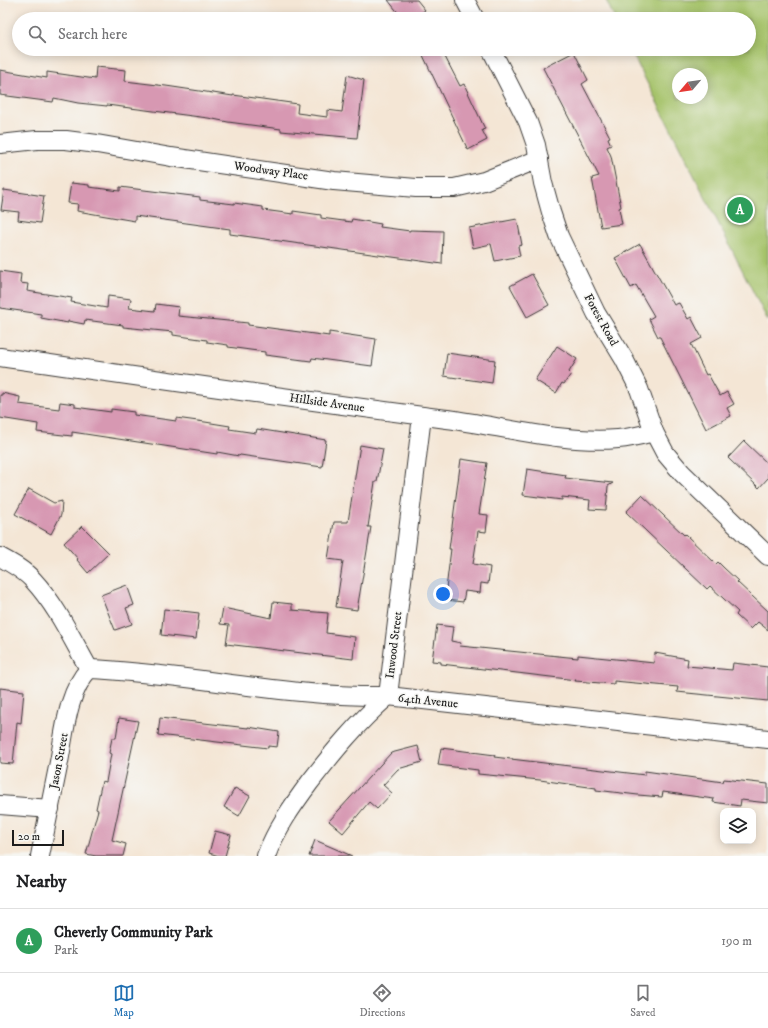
<!DOCTYPE html>
<html lang="en">
<head>
<meta charset="utf-8">
<style>
  :root { --surface:#fff; --page:#f6f6f6; --text:#202124; --muted:#757577; --line:#e0e0e0; --accent:#1f6fb2 }
  body { margin:0; font-family:"IM FELL DW Pica",serif; background:var(--page); color:var(--text) }
  .controls { position:absolute; right:12px; bottom:12px; display:grid; overflow:hidden; border-radius:8px; box-shadow:0 2px 10px #0003 }
  .controls button { width:36px; height:36px; display:grid; place-items:center; padding:0; border:0; border-bottom:1px solid var(--line); background:var(--surface); color:var(--text); font:20px sans-serif }
  .compass { position:absolute; left:672px; top:68px; width:36px; height:36px; border-radius:50%; background:var(--surface); box-shadow:0 2px 10px #0003; rotate:241deg }
  .scale { position:absolute; left:12px; bottom:10px; width:52px; box-sizing:border-box; padding-left:4px; border:2px solid #1c1c1c; border-top:0; font-size:11px; line-height:14px; white-space:nowrap; color:#1c1c1c; -webkit-text-stroke:3px #f6f6f2; paint-order:stroke }
  .you { position:absolute; left:443px; top:594px; width:14px; height:14px; margin:-10px; border:3px solid #fff; border-radius:50%; background:#1a73e8; box-shadow:0 0 0 6px #1a73e833 }
  .badge { display:grid; place-items:center; width:26px; height:26px; border-radius:50%; background:var(--accent); color:#fff; font-size:13px; font-weight:700 }
  .pin { position:absolute; translate:-50% -50%; border:2px solid #fff; box-shadow:0 1px 4px #0006 }
  .list { margin:0; padding:0; list-style:none }
  h2 { display:flex; justify-content:space-between; align-items:center; height:52px; margin:0; padding:0 16px; font-size:17px }
  h2 small { font-size:13px; font-weight:400; color:var(--muted) }
  .list li { display:grid; grid-template-columns:26px 1fr auto; gap:12px; align-items:center; box-sizing:border-box; height:64px; padding:0 16px; border-top:1px solid var(--line) }
  .list b { display:block; font-size:15px; white-space:nowrap }
  .list p { margin:0; font-size:13px; white-space:nowrap; color:var(--muted) }
  .list em { font-size:13px; font-style:normal; color:var(--muted) }
  .icon { flex:none; width:22px; height:22px; fill:none; stroke:currentColor; stroke-width:2; stroke-linecap:round; stroke-linejoin:round }
  .map { position:relative; flex:none; width:768px; height:856px; overflow:hidden }
  .search { position:absolute; background:var(--surface); box-shadow:0 2px 10px #0003; left:12px; right:12px; top:12px; height:44px; display:flex; align-items:center; gap:10px; box-sizing:border-box; padding:0 14px; border-radius:22px; color:var(--muted); font-size:15px }
  .sheet { height:116px; background:var(--surface) }
  nav { display:flex; justify-content:space-around; align-items:center; box-sizing:border-box; height:56px; border-top:1px solid var(--line); background:var(--surface); font-size:11px; color:var(--muted) }
  nav a { display:grid; justify-items:center; gap:2px }
  nav .on { color:var(--accent) }
  .map>svg:first-child { display:block }
</style>
</head>
<body>
<div class="map">
<svg width="768" height="856" viewBox="0 0 768 856">
  <rect width="100%" height="100%" fill="#f6f6f2"/>
  <filter id="ink" filterUnits="userSpaceOnUse"><feTurbulence type="fractalNoise" baseFrequency=".025" numOctaves="2"/><feDisplacementMap in="SourceGraphic" scale="8" xChannelSelector="R" yChannelSelector="G"/><feConvolveMatrix kernelMatrix="1 2 1 2 8 2 1 2 1" color-interpolation-filters="sRGB"/></filter>
  <filter id="wash" filterUnits="userSpaceOnUse"><feTurbulence type="fractalNoise" baseFrequency=".012" numOctaves="4" result="noise"/><feDisplacementMap in="SourceGraphic" scale="16" xChannelSelector="R" yChannelSelector="G"/><feGaussianBlur stdDeviation="0.9" result="paint"/><feColorMatrix in="noise" values="0 0 0 0 0 0 0 0 0 0 0 0 0 0 0 0 0 1.4 0 .05"/><feComposite in="paint" operator="in"/></filter>
  <g filter="url(#wash)">
    <rect width="100%" height="100%" fill="#f4e6d5"/>
    <!-- green -->
    <path fill="#a6c36a" stroke="#617043" fill-rule="evenodd" d="M 606,0 L 768,0 L 768,321 L 630,49 L 749,49 L 749,19 L 615,19 ZM 678,74 L 702,74 L 702,98 L 678,98 Z"/>
    <g id="blocks">
      <!-- building -->
      <g fill="#d798b2">
        <path d="M 388,0 L 417,0 L 425,10 L 414,19 L 403,19 Z"/>
        <path d="M 420,49 L 441,49 L 460,86 L 464,84 L 485,129 L 482,130 L 487,140 L 468,150 Z"/>
        <path d="M 574,52 L 588,80 L 582,84 L 610,137 L 608,138 L 611,145 L 607,147 L 611,156 L 621,207 L 619,208 L 622,224 L 601,227 L 592,178 L 599,176 L 543,68 Z"/>
        <path d="M 96,67 L 126,70 L 125,81 L 166,86 L 233,96 L 233,95 L 298,104 L 297,113 L 327,117 L 327,110 L 342,112 L 347,75 L 364,80 L 357,138 L 281,131 L 281,129 L 228,122 L 208,118 L 107,105 L 107,106 L 78,103 L 54,98 L 53,102 L 0,95 L 0,70 L 47,78 L 47,72 L 95,79 Z"/>
        <path d="M 71,183 L 89,185 L 89,187 L 120,191 L 120,187 L 200,197 L 200,200 L 234,204 L 234,203 L 263,207 L 263,210 L 293,214 L 293,211 L 321,215 L 321,218 L 351,222 L 352,219 L 381,224 L 380,227 L 410,231 L 410,230 L 443,231 L 442,264 L 230,234 L 230,229 L 135,216 L 135,221 L 77,211 L 78,204 L 68,203 Z"/>
        <path d="M 4,190 L 44,196 L 40,223 L 18,220 L 19,212 L 1,210 Z"/>
        <path d="M 517,219 L 522,245 L 518,246 L 520,256 L 495,261 L 491,244 L 473,248 L 469,228 Z"/>
        <path d="M 640,244 L 674,305 L 679,303 L 688,319 L 691,317 L 702,338 L 691,344 L 706,375 L 708,374 L 720,396 L 727,392 L 734,404 L 727,408 L 731,416 L 706,429 L 660,337 L 658,337 L 649,319 L 654,316 L 636,285 L 631,288 L 615,258 Z"/>
        <path d="M 0,271 L 21,274 L 20,283 L 28,284 L 27,291 L 72,298 L 71,302 L 107,308 L 108,296 L 131,299 L 129,308 L 155,311 L 156,304 L 179,307 L 178,316 L 248,323 L 248,325 L 329,336 L 329,332 L 376,339 L 372,366 L 312,358 L 311,361 L 265,355 L 265,352 L 228,347 L 228,345 L 207,342 L 207,340 L 173,335 L 173,332 L 123,327 L 123,325 L 85,320 L 84,324 L 68,321 L 68,323 L 41,318 L 41,314 L 0,308 Z"/>
        <path d="M 532,274 L 549,305 L 527,317 L 510,286 Z"/>
        <path d="M 557,346 L 577,359 L 569,372 L 571,374 L 564,384 L 562,383 L 556,393 L 535,380 Z"/>
        <path d="M 447,353 L 495,360 L 492,383 L 444,376 Z"/>
        <path d="M 2,393 L 20,397 L 19,404 L 59,409 L 60,402 L 75,404 L 75,407 L 111,412 L 111,409 L 134,412 L 134,415 L 176,421 L 176,418 L 205,422 L 230,426 L 229,429 L 256,433 L 257,429 L 326,440 L 322,467 L 240,455 L 239,456 L 217,452 L 217,454 L 72,432 L 72,436 L 37,432 L 38,424 L 0,418 L 0,395 L 2,395 Z"/>
        <path d="M 744,441 L 768,464 L 768,478 L 759,488 L 728,458 Z"/>
        <path d="M 360,445 L 383,449 L 377,482 L 375,482 L 368,527 L 371,527 L 357,610 L 336,607 L 343,561 L 328,559 L 334,522 L 348,522 Z"/>
        <path d="M 461,459 L 487,463 L 479,514 L 488,515 L 486,532 L 478,531 L 473,564 L 490,567 L 488,584 L 481,583 L 480,593 L 465,591 L 463,602 L 446,600 L 447,589 L 446,589 L 451,549 L 449,549 Z"/>
        <path d="M 527,469 L 566,475 L 565,478 L 613,483 L 608,486 L 606,510 L 589,509 L 590,500 L 562,497 L 562,500 L 523,495 Z"/>
        <path d="M 29,489 L 54,503 L 62,501 L 61,515 L 51,534 L 15,514 Z"/>
        <path d="M 642,495 L 684,535 L 685,534 L 716,564 L 718,562 L 724,568 L 738,581 L 737,582 L 768,611 L 768,630 L 758,622 L 751,629 L 736,615 L 738,612 L 710,586 L 707,589 L 626,512 Z"/>
        <path d="M 82,526 L 109,553 L 88,573 L 77,560 L 78,559 L 64,543 Z"/>
        <path d="M 127,585 L 134,605 L 126,608 L 132,624 L 115,630 L 101,595 Z"/>
        <path d="M 273,602 L 292,604 L 292,610 L 328,613 L 326,633 L 355,637 L 353,659 L 226,644 L 229,625 L 220,624 L 223,608 L 271,618 Z"/>
        <path d="M 164,609 L 199,613 L 196,639 L 161,635 Z"/>
        <path d="M 437,625 L 453,627 L 451,641 L 461,643 L 460,646 L 578,658 L 578,655 L 654,663 L 655,653 L 688,659 L 687,666 L 732,670 L 733,663 L 768,667 L 768,701 L 677,692 L 678,687 L 614,681 L 614,684 L 575,681 L 576,680 L 441,664 L 441,662 L 432,661 Z"/>
        <path d="M 0,688 L 24,691 L 21,723 L 17,722 L 13,764 L 0,763 Z"/>
        <path d="M 119,718 L 138,721 L 112,840 L 126,844 L 123,856 L 96,856 L 86,854 L 98,810 L 96,809 L 102,781 L 106,782 L 111,754 L 109,753 L 112,738 L 116,738 Z"/>
        <path d="M 160,718 L 248,728 L 248,727 L 279,732 L 277,747 L 268,746 L 268,748 L 158,735 Z"/>
        <path d="M 418,746 L 422,762 L 398,769 L 383,785 L 392,793 L 377,809 L 369,802 L 343,833 L 329,821 L 391,753 Z"/>
        <path d="M 441,748 L 495,755 L 494,757 L 645,775 L 645,771 L 723,782 L 724,779 L 768,784 L 768,803 L 741,800 L 740,806 L 713,802 L 714,799 L 663,792 L 662,797 L 638,795 L 596,790 L 596,788 L 540,780 L 478,774 L 478,770 L 438,765 Z"/>
        <path d="M 235,788 L 250,796 L 239,816 L 224,807 Z"/>
        <path d="M 215,831 L 231,835 L 225,856 L 219,856 L 209,853 Z"/>
        <path d="M 315,840 L 352,856 L 309,856 Z"/>
      </g>
    </g>
  </g>
  <g filter="url(#ink)">
    <use href="#blocks" fill-opacity="0" stroke="#3c3a38" stroke-width="1"/>
    <g fill="none" stroke-linecap="round" stroke-linejoin="round">
      <!-- street casing -->
      <g stroke="#3c3a38" stroke-width="20">
        <g id="street">
          <path d="M 465,0 L 475,19"/>
          <path d="M 491,49 L 528,122 L 536,145 L 543,183 L 551,212 L 559,236 L 596,313 L 624,359 L 639,389 L 654,432 L 665,453 L 682,473 L 768,556"/>
          <path d="M 0,144 L 37,140 L 66,140 L 97,144 L 171,157 L 334,181 L 416,188 L 454,188 L 484,181 L 539,159"/>
          <path d="M 0,357 C 149,378 298,400 447,419 C 501,426 564,444 618,439 C 630,438 642,435 654,432"/>
          <path d="M 0,557 C 11,563 24,570 33,580 C 57,606 72,639 89,669"/>
          <path d="M 89,669 C 189,673 288,698 388,696 L 768,739"/>
          <path d="M 0,805 L 50,809"/>
          <path d="M 40,856 C 46,825 53,793 59,762 C 65,731 67,693 89,669"/>
          <path d="M 266,856 C 276,829 293,805 310,782 C 335,750 357,723 388,696 L 422,416"/>
        </g>
      </g>
      <!-- street -->
      <use href="#street" stroke="#fff" stroke-width="18"/>
    </g>
  </g>
  <g text-anchor="middle" dominant-baseline="central" stroke-width="3" stroke-linejoin="round" paint-order="stroke">
    <!-- street labels -->
    <g font-size="12" fill="#1c1c1c" stroke="#f6f6f2">
      <text transform="translate(271 171) rotate(8)">Woodway Place</text>
      <text transform="translate(601 320) rotate(61)">Forest Road</text>
      <text transform="translate(327 403) rotate(8)">Hillside Avenue</text>
      <text transform="translate(394 645) rotate(-83)">Inwood Street</text>
      <text transform="translate(428 701) rotate(6)">64th Avenue</text>
      <text transform="translate(59 761) rotate(-79)">Jason Street</text>
    </g>
  </g>
</svg>
<div class="controls">
<button><svg class="icon" aria-label="layers" viewBox="0 0 24 24"><path d="M12 4l9 5-9 5-9-5zM3 14l9 5 9-5"/></svg></button>
</div>
<svg class="compass" viewBox="-18 -18 36 36"><path d="M0-13l5 13h-10z" fill="#e53935"/><path d="M0 13l5-13h-10z" fill="#757577"/></svg>
<div class="scale">20 m</div>
<div class="you"></div>
<div class="pin badge" style="left:740px;top:210px;background:#2e9e5b">A</div>
<div class="search"><svg class="icon" aria-label="search" viewBox="0 0 24 24"><circle cx="10" cy="10" r="6"/><path d="M15 15l6 6"/></svg>Search here</div>
</div>
<section class="sheet">
<h2>Nearby<small></small></h2>
<ul class="list">
<li><span class="badge" style="background:#2e9e5b">A</span><div><b>Cheverly Community Park</b><p>Park</p></div><em>190 m</em></li>
</ul>
</section>
<nav>
<a class="on"><svg class="icon" aria-label="map" viewBox="0 0 24 24"><path d="M3 6l6-2 6 2 6-2v14l-6 2-6-2-6 2zM9 4v14M15 6v14"/></svg>Map</a>
<a><svg class="icon" aria-label="directions" viewBox="0 0 24 24"><path d="M12 3l9 9-9 9-9-9zM9 14v-3h6M13 9l2 2-2 2"/></svg>Directions</a>
<a><svg class="icon" aria-label="saved" viewBox="0 0 24 24"><path d="M7 4h10v16l-5-4-5 4z"/></svg>Saved</a>
</nav>
</body>
</html>
